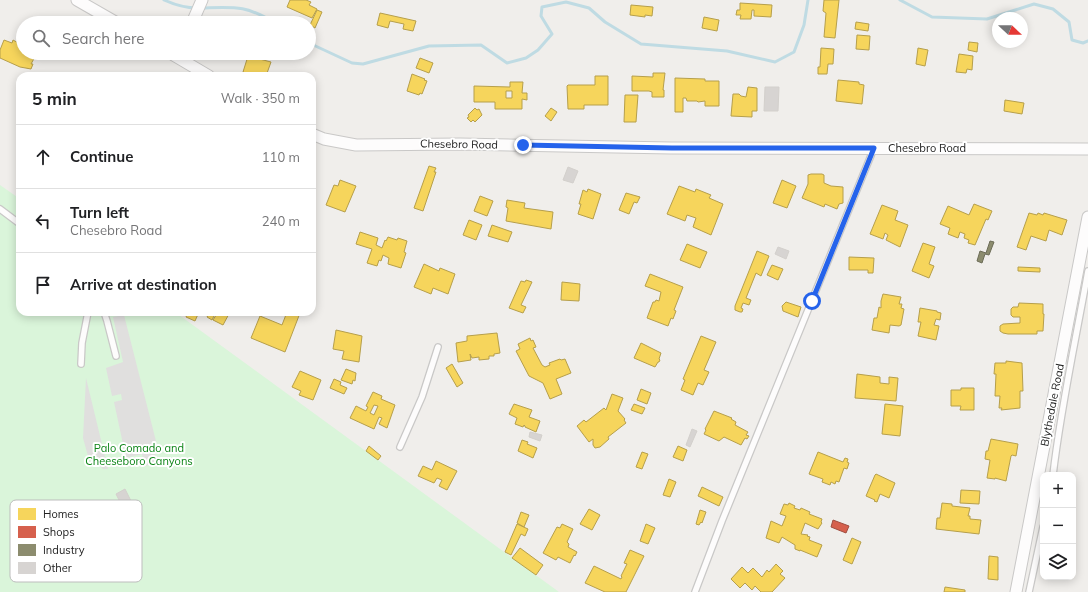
<!DOCTYPE html>
<html lang="en">
<head>
<meta charset="utf-8">
<style>
  :root { --surface:#fff; --page:#f2f2f2; --text:#202124; --muted:#757577; --line:#e0e0e0 }
  body { margin:0; font-family:Mulish,sans-serif; background:var(--page); color:var(--text) }
  .controls { position:absolute; right:12px; bottom:12px; display:grid; overflow:hidden; border-radius:8px; box-shadow:0 2px 10px #0003 }
  .controls button { width:36px; height:36px; display:grid; place-items:center; padding:0; border:0; border-bottom:1px solid var(--line); background:var(--surface); color:var(--text); font:20px sans-serif }
  .compass { position:absolute; left:992px; top:12px; width:36px; height:36px; border-radius:50%; background:var(--surface); box-shadow:0 2px 10px #0003; rotate:112deg }
  .stop { position:absolute; width:12px; height:12px; margin:-9px; border:3px solid #2563eb; border-radius:50%; background:#fff }
  .stop.end { background:#2563eb; border-color:#fff; box-shadow:0 1px 4px #0008 }
  .list { margin:0; padding:0; list-style:none }
  h2 { display:flex; justify-content:space-between; align-items:center; height:52px; margin:0; padding:0 16px; font-size:17px }
  h2 small { font-size:13px; font-weight:400; color:var(--muted) }
  .list li { display:grid; grid-template-columns:26px 1fr auto; gap:12px; align-items:center; box-sizing:border-box; height:64px; padding:0 16px; border-top:1px solid var(--line) }
  .list b { display:block; font-size:15px; white-space:nowrap }
  .list p { margin:0; font-size:13px; white-space:nowrap; color:var(--muted) }
  .list em { font-size:13px; font-style:normal; color:var(--muted) }
  .icon { flex:none; width:22px; height:22px; fill:none; stroke:currentColor; stroke-width:2; stroke-linecap:round; stroke-linejoin:round }
  .map { position:relative; flex:none; width:1088px; height:592px; overflow:hidden }
  .search { position:absolute; background:var(--surface); box-shadow:0 2px 10px #0003; left:16px; top:16px; width:300px; height:44px; display:flex; align-items:center; gap:10px; box-sizing:border-box; padding:0 14px; border-radius:22px; color:var(--muted); font-size:15px }
  .panel { position:absolute; background:var(--surface); box-shadow:0 2px 10px #0003; left:16px; top:72px; width:300px; height:244px; border-radius:12px }
  .map>svg:first-child { display:block }
</style>
</head>
<body>
<div class="map">
<svg width="1088" height="592" viewBox="0 0 1088 592">
  <rect width="100%" height="100%" fill="#f0eeeb"/>
  <!-- park -->
  <path fill="#daf5da" d="M 0,185 L 20,199 L 20,312 L 175,312 L 559,592 L 0,592 Z"/>
  <!-- parking -->
  <g fill="#e0dfde">
    <path d="M 124,315 L 158,449 L 155,450 L 156,463 L 145,466 L 142,454 L 126,458 L 114,402 L 122,400 L 121,394 L 112,396 L 106,368 L 123,362 L 113,317 Z"/>
    <path d="M 86,378 L 108,469 L 103,469 L 88,456 L 83,438 Z"/>
  </g>
  <!-- homes -->
  <g fill="#f6d55c" stroke="#b69f4b" fill-rule="evenodd">
    <path d="M 290,0 L 306,0 L 311,2 L 309,5 L 317,9 L 312,18 L 287,7 Z"/>
    <path d="M 824,0 L 839,0 L 835,38 L 824,37 L 826,13 L 823,11 Z"/>
    <path d="M 740,3 L 772,5 L 771,17 L 754,16 L 754,10 L 752,10 L 751,19 L 740,19 L 741,15 L 736,15 L 737,10 L 740,10 Z"/>
    <path d="M 631,5 L 653,7 L 652,16 L 645,15 L 645,17 L 630,15 Z"/>
    <path d="M 317,10 L 322,12 L 315,28 L 310,25 Z"/>
    <path d="M 380,13 L 416,21 L 413,31 L 403,29 L 404,24 L 390,21 L 388,28 L 377,25 Z"/>
    <path d="M 704,17 L 719,20 L 717,31 L 702,28 Z"/>
    <path d="M 856,22 L 869,24 L 868,31 L 855,29 Z"/>
    <path d="M 857,35 L 870,36 L 869,50 L 856,49 Z"/>
    <path d="M 4,40 L 12,43 L 13,40 L 22,45 L 23,53 L 36,53 L 36,55 L 31,64 L 33,64 L 31,69 L 20,67 L 0,58 L 0,50 Z"/>
    <path d="M 969,42 L 978,43 L 977,52 L 968,50 Z"/>
    <path d="M 821,48 L 834,49 L 833,64 L 828,64 L 827,74 L 818,74 L 818,67 L 820,67 Z"/>
    <path d="M 918,48 L 928,50 L 925,66 L 916,64 Z"/>
    <path d="M 959,54 L 973,56 L 972,70 L 967,69 L 966,73 L 956,72 Z"/>
    <path d="M 248,56 L 271,62 L 266,76 L 255,76 L 243,72 Z"/>
    <path d="M 420,58 L 433,63 L 429,73 L 416,68 Z"/>
    <path d="M 653,73 L 665,73 L 663,90 L 664,90 L 664,97 L 652,97 L 652,92 L 649,91 L 632,91 L 632,76 L 653,77 Z"/>
    <path d="M 412,74 L 425,79 L 424,80 L 427,81 L 422,94 L 420,93 L 419,95 L 407,91 Z"/>
    <path d="M 595,76 L 608,76 L 608,105 L 584,105 L 584,109 L 568,109 L 567,86 L 568,85 L 595,85 Z"/>
    <path d="M 675,78 L 705,79 L 705,81 L 719,81 L 719,106 L 705,106 L 705,101 L 698,102 L 697,101 L 687,101 L 686,98 L 683,98 L 683,112 L 675,112 Z"/>
    <path d="M 838,80 L 859,82 L 859,84 L 864,85 L 862,104 L 836,101 Z"/>
    <path d="M 510,82 L 523,82 L 522,93 L 527,93 L 527,100 L 522,99 L 522,109 L 495,109 L 495,102 L 474,102 L 474,86 L 510,87 ZM 506,91 L 512,91 L 512,98 L 506,98 Z"/>
    <path d="M 748,87 L 757,88 L 757,111 L 752,111 L 752,117 L 731,116 L 733,94 L 739,94 L 741,96 L 746,97 Z"/>
    <path d="M 625,95 L 638,95 L 636,122 L 624,122 Z"/>
    <path d="M 1005,100 L 1024,103 L 1022,114 L 1004,111 Z"/>
    <path d="M 475,108 L 477,110 L 479,109 L 482,115 L 475,122 L 473,120 L 471,122 L 467,118 L 469,117 L 468,115 Z"/>
    <path d="M 551,108 L 557,112 L 551,121 L 545,116 Z"/>
    <path d="M 429,166 L 436,168 L 434,172 L 436,172 L 423,211 L 414,208 Z"/>
    <path d="M 811,174 L 822,174 L 824,175 L 824,183 L 831,186 L 843,187 L 843,203 L 839,204 L 837,209 L 825,204 L 824,207 L 802,198 L 808,184 L 808,175 Z"/>
    <path d="M 340,180 L 356,186 L 345,212 L 326,205 L 334,185 L 338,186 Z"/>
    <path d="M 782,180 L 796,186 L 787,208 L 773,203 Z"/>
    <path d="M 679,186 L 695,192 L 696,189 L 711,195 L 709,198 L 723,204 L 711,235 L 693,227 L 696,218 L 687,215 L 685,221 L 667,214 Z"/>
    <path d="M 588,189 L 601,194 L 593,219 L 578,214 L 581,204 L 579,204 L 583,190 L 587,192 Z"/>
    <path d="M 626,193 L 640,197 L 637,203 L 634,202 L 629,214 L 619,210 Z"/>
    <path d="M 480,196 L 493,201 L 487,216 L 474,211 Z"/>
    <path d="M 507,200 L 525,203 L 524,208 L 553,212 L 551,229 L 506,221 L 508,208 L 506,207 Z"/>
    <path d="M 974,204 L 992,211 L 988,220 L 986,219 L 975,245 L 968,243 L 969,240 L 964,238 L 965,234 L 960,232 L 958,238 L 948,234 L 950,228 L 940,224 L 948,206 L 969,215 Z"/>
    <path d="M 882,205 L 898,211 L 895,220 L 908,225 L 900,247 L 886,240 L 888,235 L 885,233 L 883,239 L 870,234 Z"/>
    <path d="M 1029,213 L 1037,215 L 1038,213 L 1043,215 L 1044,213 L 1067,220 L 1062,235 L 1049,230 L 1046,241 L 1031,236 L 1026,250 L 1017,247 Z"/>
    <path d="M 469,220 L 482,225 L 476,240 L 463,235 Z"/>
    <path d="M 492,225 L 512,232 L 508,242 L 488,236 Z"/>
    <path d="M 360,232 L 378,238 L 376,245 L 382,248 L 385,240 L 386,241 L 388,237 L 397,240 L 398,238 L 407,241 L 404,252 L 406,253 L 401,268 L 388,264 L 389,258 L 383,255 L 381,261 L 379,260 L 377,266 L 367,263 L 372,249 L 356,244 Z"/>
    <path d="M 923,243 L 935,247 L 929,264 L 934,266 L 929,278 L 912,271 Z"/>
    <path d="M 687,244 L 707,252 L 700,268 L 680,260 Z"/>
    <path d="M 757,251 L 769,256 L 761,276 L 756,273 L 746,298 L 751,300 L 749,305 L 743,303 L 741,308 L 743,309 L 742,312 L 740,312 L 735,310 L 735,306 Z"/>
    <path d="M 849,257 L 874,258 L 873,273 L 868,273 L 868,270 L 849,270 Z"/>
    <path d="M 424,264 L 439,271 L 440,268 L 455,274 L 448,294 L 433,288 L 431,294 L 414,287 Z"/>
    <path d="M 772,265 L 783,269 L 778,280 L 767,275 Z"/>
    <path d="M 1018,267 L 1040,268 L 1040,272 L 1018,271 Z"/>
    <path d="M 650,274 L 683,287 L 674,310 L 676,311 L 673,319 L 671,318 L 668,326 L 647,318 L 653,302 L 655,302 L 656,300 L 659,301 L 661,292 L 645,286 Z"/>
    <path d="M 526,280 L 532,282 L 521,305 L 526,307 L 523,313 L 509,308 L 521,281 L 525,282 Z"/>
    <path d="M 562,282 L 580,284 L 579,301 L 561,300 Z"/>
    <path d="M 883,294 L 901,297 L 899,304 L 902,304 L 901,308 L 904,309 L 901,325 L 899,326 L 890,325 L 889,333 L 872,330 L 874,318 L 877,318 L 879,307 L 881,308 L 881,301 Z"/>
    <path d="M 786,302 L 801,307 L 798,317 L 783,311 L 782,306 Z"/>
    <path d="M 1019,303 L 1043,304 L 1043,314 L 1044,314 L 1043,331 L 1037,331 L 1037,334 L 1008,334 L 1003,333 L 1000,331 L 1000,326 L 1003,324 L 1020,323 L 1020,317 L 1013,317 L 1011,315 L 1011,309 L 1013,307 L 1018,307 Z"/>
    <path d="M 920,308 L 937,311 L 937,312 L 941,313 L 940,320 L 936,319 L 934,325 L 939,326 L 936,340 L 918,336 L 921,322 L 918,322 Z"/>
    <path d="M 188,312 L 199,312 L 195,321 L 186,317 Z"/>
    <path d="M 210,312 L 216,312 L 212,320 L 207,317 Z"/>
    <path d="M 218,312 L 230,312 L 223,325 L 213,320 Z"/>
    <path d="M 287,312 L 300,313 L 285,352 L 251,338 L 260,316 L 282,325 Z"/>
    <path d="M 336,330 L 362,336 L 359,362 L 342,359 L 344,351 L 333,349 Z"/>
    <path d="M 497,333 L 500,353 L 494,354 L 494,356 L 489,356 L 489,359 L 479,360 L 479,357 L 472,358 L 470,354 L 471,360 L 458,362 L 456,343 L 467,341 L 467,336 Z"/>
    <path d="M 701,336 L 716,342 L 704,370 L 709,372 L 703,385 L 698,383 L 693,395 L 681,390 L 685,380 L 683,379 Z"/>
    <path d="M 530,338 L 531,341 L 533,340 L 536,347 L 533,348 L 542,365 L 545,367 L 550,365 L 549,363 L 560,359 L 561,360 L 565,359 L 571,373 L 556,379 L 562,394 L 550,399 L 543,383 L 529,376 L 516,351 L 520,349 L 518,344 Z"/>
    <path d="M 641,343 L 661,353 L 659,359 L 660,360 L 659,362 L 658,362 L 655,367 L 634,358 Z"/>
    <path d="M 1006,361 L 1022,363 L 1023,391 L 1020,391 L 1020,408 L 1001,410 L 1002,408 L 999,408 L 1000,396 L 995,396 L 996,374 L 994,374 L 995,363 L 1006,363 Z"/>
    <path d="M 452,364 L 463,383 L 457,387 L 446,368 Z"/>
    <path d="M 346,369 L 356,373 L 355,381 L 353,380 L 352,384 L 341,380 Z"/>
    <path d="M 300,371 L 321,380 L 313,400 L 299,395 L 301,391 L 292,387 Z"/>
    <path d="M 857,374 L 880,377 L 880,383 L 889,384 L 889,377 L 898,378 L 896,401 L 855,398 Z"/>
    <path d="M 334,379 L 341,382 L 340,385 L 347,388 L 344,394 L 330,388 Z"/>
    <path d="M 961,388 L 974,388 L 974,410 L 960,410 L 961,406 L 951,406 L 951,390 L 961,390 Z"/>
    <path d="M 641,389 L 651,393 L 647,404 L 637,400 Z"/>
    <path d="M 373,392 L 382,396 L 381,399 L 395,405 L 387,428 L 379,424 L 382,418 L 379,417 L 374,429 L 350,418 L 356,406 L 366,411 L 368,407 L 366,406 ZM 374,405 L 378,406 L 374,415 L 370,413 Z"/>
    <path d="M 612,394 L 623,398 L 618,411 L 625,419 L 624,420 L 626,423 L 608,437 L 609,439 L 600,447 L 595,448 L 593,445 L 593,439 L 589,442 L 577,426 L 584,420 L 586,422 L 604,408 L 606,410 Z"/>
    <path d="M 514,404 L 532,410 L 529,417 L 540,421 L 536,432 L 525,427 L 525,426 L 524,425 L 523,427 L 515,424 L 517,418 L 509,414 Z"/>
    <path d="M 634,404 L 645,408 L 642,414 L 631,410 Z"/>
    <path d="M 885,404 L 903,406 L 900,436 L 882,434 Z"/>
    <path d="M 714,411 L 732,418 L 731,419 L 736,422 L 735,425 L 748,432 L 746,435 L 749,436 L 747,439 L 745,438 L 741,445 L 724,437 L 719,441 L 704,434 L 706,430 L 705,429 Z"/>
    <path d="M 991,439 L 1018,444 L 1016,456 L 1012,455 L 1011,456 L 1006,481 L 995,478 L 995,479 L 987,478 L 990,460 L 985,459 L 986,451 L 988,451 Z"/>
    <path d="M 522,440 L 528,442 L 527,444 L 537,448 L 533,458 L 518,451 Z"/>
    <path d="M 369,446 L 381,456 L 378,460 L 366,451 Z"/>
    <path d="M 678,446 L 687,450 L 683,461 L 673,457 Z"/>
    <path d="M 642,452 L 648,454 L 642,469 L 636,467 Z"/>
    <path d="M 818,452 L 843,462 L 845,458 L 848,459 L 847,462 L 849,463 L 847,469 L 844,468 L 839,482 L 836,481 L 835,484 L 831,482 L 830,485 L 822,482 L 823,479 L 809,474 Z"/>
    <path d="M 436,461 L 457,471 L 447,490 L 439,486 L 442,480 L 437,478 L 434,483 L 418,476 L 423,466 L 432,470 Z"/>
    <path d="M 876,474 L 895,483 L 889,498 L 880,494 L 877,502 L 874,501 L 875,500 L 866,496 L 875,475 Z"/>
    <path d="M 669,479 L 676,482 L 670,497 L 663,495 Z"/>
    <path d="M 702,487 L 723,497 L 719,506 L 698,496 Z"/>
    <path d="M 961,490 L 980,491 L 979,504 L 960,503 Z"/>
    <path d="M 789,503 L 795,506 L 794,508 L 800,510 L 801,508 L 810,512 L 809,514 L 822,519 L 821,522 L 822,523 L 818,529 L 805,523 L 801,534 L 808,535 L 807,536 L 810,537 L 809,540 L 822,545 L 817,557 L 800,550 L 800,551 L 795,549 L 795,545 L 782,537 L 779,543 L 766,538 L 771,521 L 782,526 L 786,516 L 780,514 L 784,504 L 788,505 Z"/>
    <path d="M 942,503 L 952,504 L 952,506 L 970,508 L 968,516 L 970,516 L 970,519 L 981,520 L 979,534 L 936,529 L 937,518 L 940,518 Z"/>
    <path d="M 589,509 L 600,515 L 592,530 L 580,524 Z"/>
    <path d="M 700,510 L 706,512 L 702,523 L 701,522 L 699,525 L 696,524 Z"/>
    <path d="M 521,512 L 529,515 L 524,527 L 517,523 Z"/>
    <path d="M 517,524 L 528,529 L 525,536 L 521,534 L 511,555 L 505,552 Z"/>
    <path d="M 562,524 L 573,529 L 567,542 L 569,544 L 568,547 L 577,552 L 575,556 L 574,555 L 570,563 L 558,557 L 556,560 L 543,553 L 557,527 L 560,528 Z"/>
    <path d="M 646,524 L 655,528 L 648,544 L 640,541 Z"/>
    <path d="M 852,538 L 861,542 L 852,564 L 843,560 Z"/>
    <path d="M 520,548 L 543,565 L 536,575 L 512,558 Z"/>
    <path d="M 630,550 L 644,556 L 626,592 L 605,592 L 585,583 L 594,566 L 621,579 L 622,577 L 621,576 L 627,564 L 624,563 Z"/>
    <path d="M 989,556 L 998,557 L 998,580 L 988,579 Z"/>
    <path d="M 776,564 L 783,571 L 780,574 L 785,578 L 772,592 L 761,592 L 755,586 L 752,590 L 745,583 L 740,588 L 731,579 L 742,567 L 748,573 L 753,568 L 762,577 L 767,570 L 769,572 Z"/>
    <path d="M 945,587 L 965,590 L 965,592 L 944,592 Z"/>
  </g>
  <!-- shops -->
  <path fill="#d6604d" stroke="#a04d40" d="M 833,520 L 849,526 L 846,533 L 831,527 Z"/>
  <!-- industry -->
  <path fill="#8c8c6e" stroke="#6c6c57" d="M 990,241 L 994,242 L 989,255 L 985,254 L 982,263 L 977,261 L 980,251 L 986,253 Z"/>
  <g fill="none" stroke-linecap="round" stroke-linejoin="round">
    <!-- stream -->
    <g stroke="#bfdbe3" stroke-width="3">
      <path d="M 164,0 C 175,5 184,8 197,8"/>
      <path d="M 900,0 L 932,17 L 987,19 L 1034,4 L 1053,9 L 1069,22 L 1072,40 L 1083,43 L 1088,41"/>
      <path d="M 202,8 C 235,7 246,5 275,23"/>
      <path d="M 309,43 L 352,63 L 363,64 L 429,46 L 481,45 L 507,63 L 526,58 L 538,50 L 552,34 L 541,16 L 542,7 L 566,2 L 589,8 L 605,22 L 641,44 L 727,51 L 775,62 L 794,52 L 804,25 L 808,0"/>
    </g>
  </g>
  <!-- building -->
  <g fill="#d7d4d2" stroke="#d3d0cc">
    <path d="M 765,87 L 779,87 L 778,111 L 764,111 Z"/>
    <path d="M 568,167 L 578,171 L 573,183 L 563,180 Z"/>
    <path d="M 778,247 L 789,251 L 786,259 L 775,254 Z"/>
    <path d="M 692,429 L 697,431 L 690,447 L 686,445 Z"/>
    <path d="M 530,432 L 542,435 L 540,441 L 529,437 Z"/>
    <path d="M 125,489 L 135,509 L 126,514 L 116,494 Z"/>
  </g>
  <g fill="none" stroke-linecap="round" stroke-linejoin="round">
    <!-- lane casing -->
    <g stroke="#c9c8c7" stroke-width="8">
      <g id="lane">
        <path d="M 0,209 L 20,224"/>
        <path d="M 104,312 L 107,321 L 116,356"/>
        <path d="M 81,364 L 82,343 L 88,312"/>
        <path d="M 400,447 L 422,397 L 438,347"/>
        <path d="M 1053,475 C 1061,406 1076,339 1088,271"/>
        <path d="M 695,592 L 722,521 L 874,148"/>
        <path d="M 1029,592 L 1043,527"/>
      </g>
    </g>
    <!-- street casing -->
    <g stroke="#c9c8c7" stroke-width="13">
      <g id="street">
        <path d="M 77,0 L 117,23"/>
        <path d="M 192,23 L 202,0"/>
        <path d="M 170,53 L 209,76"/>
        <path d="M 312,134 L 324,139 L 356,145 L 460,144 L 671,148 L 1088,149"/>
        <path d="M 1016,592 L 1088,217"/>
      </g>
    </g>
    <!-- lane -->
    <use href="#lane" stroke="#fdfcfc" stroke-width="5.5"/>
    <!-- street -->
    <use href="#street" stroke="#fdfcfc" stroke-width="11"/>
  </g>
  <g fill="none" stroke-linecap="round" stroke-linejoin="round">
    <!-- route -->
    <path stroke="#2563eb" stroke-width="5" d="M 523,145 L 672,148 L 874,148 L 812,301"/>
  </g>
  <g text-anchor="middle" dominant-baseline="central" stroke-width="4" stroke-linejoin="round" paint-order="stroke">
    <!-- street labels -->
    <g font-size="11" fill="#222" stroke="#fff">
      <text transform="translate(459 144) rotate(1)">Chesebro Road</text>
      <text x="927" y="148">Chesebro Road</text>
      <text transform="translate(1052 405) rotate(-79)">Blythedale Road</text>
    </g>
    <!-- park labels -->
    <g font-size="11" fill="#0c8416" stroke="#fff">
      <text x="139" y="448">Palo Comado and<tspan x="139" dy="13">Cheeseboro Canyons</tspan></text>
    </g>
  </g>
  <!-- legend -->
  <rect x="10" y="500" width="132" height="82" rx="6" fill="#fff" stroke="#bdbdbd" stroke-width="1"/>
  <rect x="18" y="508" width="18" height="12" fill="#f6d55c"/>
  <rect x="18" y="526" width="18" height="12" fill="#d6604d"/>
  <rect x="18" y="544" width="18" height="12" fill="#8c8c6e"/>
  <rect x="18" y="562" width="18" height="12" fill="#d7d4d2"/>
  <g font-size="11" fill="#222">
    <text x="43" y="518">Homes</text>
    <text x="43" y="536">Shops</text>
    <text x="43" y="554">Industry</text>
    <text x="43" y="572">Other</text>
  </g>
</svg>
<div class="controls">
<button>+</button>
<button>−</button>
<button><svg class="icon" aria-label="layers" viewBox="0 0 24 24"><path d="M12 4l9 5-9 5-9-5zM3 14l9 5 9-5"/></svg></button>
</div>
<svg class="compass" viewBox="-18 -18 36 36"><path d="M0-13l5 13h-10z" fill="#e53935"/><path d="M0 13l5-13h-10z" fill="#757577"/></svg>
<div class="stop" style="left:812px;top:301px"></div>
<div class="stop end" style="left:523px;top:145px"></div>
<div class="search"><svg class="icon" aria-label="search" viewBox="0 0 24 24"><circle cx="10" cy="10" r="6"/><path d="M15 15l6 6"/></svg>Search here</div>
<section class="panel">
<h2>5 min<small>Walk · 350 m</small></h2>
<ul class="list">
<li><svg class="icon" aria-label="ahead" viewBox="0 0 24 24"><path d="M12 20V5M6 11l6-6 6 6"/></svg><div><b>Continue</b></div><em>110 m</em></li>
<li><svg class="icon" aria-label="left" viewBox="0 0 24 24"><path d="M17 20v-9H6M10 6l-5 5 5 5"/></svg><div><b>Turn left</b><p>Chesebro Road</p></div><em>240 m</em></li>
<li><svg class="icon" aria-label="arrive" viewBox="0 0 24 24"><path d="M6 21V4h12l-3 4 3 4H6"/></svg><div><b>Arrive at destination</b></div></li>
</ul>
</section>
</div>
</body>
</html>
